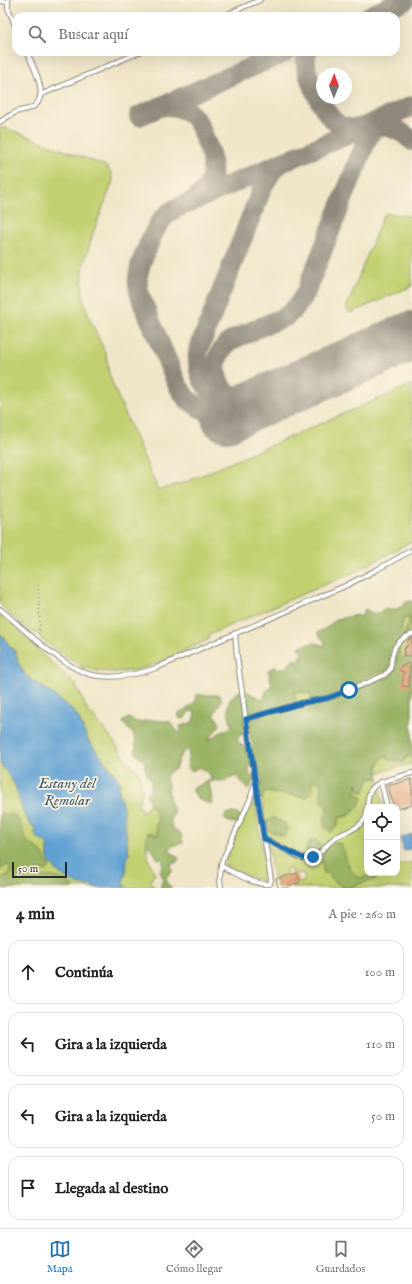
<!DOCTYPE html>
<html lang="es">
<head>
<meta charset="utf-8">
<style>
  :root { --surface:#fff; --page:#f6f6f6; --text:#202124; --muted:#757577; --line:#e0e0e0; --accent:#1f6fb2 }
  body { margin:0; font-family:"IM FELL English",serif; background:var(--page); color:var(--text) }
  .controls { position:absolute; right:12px; bottom:12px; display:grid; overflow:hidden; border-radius:8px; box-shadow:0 4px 16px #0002 }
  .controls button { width:36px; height:36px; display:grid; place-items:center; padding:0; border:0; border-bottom:1px solid var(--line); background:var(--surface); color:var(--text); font:20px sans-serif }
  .compass { position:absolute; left:316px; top:68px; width:36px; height:36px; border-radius:50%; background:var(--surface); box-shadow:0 4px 16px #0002; rotate:1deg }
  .scale { position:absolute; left:12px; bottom:10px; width:55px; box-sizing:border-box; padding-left:4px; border:2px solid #2b2b2b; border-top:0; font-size:11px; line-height:14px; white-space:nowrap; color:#2b2b2b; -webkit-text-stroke:3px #fcf5e5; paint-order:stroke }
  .stop { position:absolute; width:12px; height:12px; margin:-9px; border:3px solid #1f6fb2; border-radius:50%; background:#fff }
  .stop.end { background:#1f6fb2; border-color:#fff; box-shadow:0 1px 4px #0008 }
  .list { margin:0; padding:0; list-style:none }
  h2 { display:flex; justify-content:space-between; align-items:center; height:52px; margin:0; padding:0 16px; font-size:17px }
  h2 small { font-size:13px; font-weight:400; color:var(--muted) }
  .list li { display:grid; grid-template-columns:26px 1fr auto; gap:12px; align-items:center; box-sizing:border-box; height:64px; margin:0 8px 8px; padding:0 8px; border:1px solid var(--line); border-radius:12px }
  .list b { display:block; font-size:15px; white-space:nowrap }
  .list em { font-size:13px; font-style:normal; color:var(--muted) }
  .icon { flex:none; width:22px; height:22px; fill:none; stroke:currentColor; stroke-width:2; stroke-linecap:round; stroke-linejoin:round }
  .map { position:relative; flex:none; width:412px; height:888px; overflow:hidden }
  .search { position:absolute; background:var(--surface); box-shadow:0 4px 16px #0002; left:12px; right:12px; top:12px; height:44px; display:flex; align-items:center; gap:10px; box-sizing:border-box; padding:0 14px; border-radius:12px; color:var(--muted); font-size:15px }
  .sheet { height:340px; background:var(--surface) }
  nav { display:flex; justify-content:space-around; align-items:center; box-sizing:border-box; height:56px; border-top:1px solid var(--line); background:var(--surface); font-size:11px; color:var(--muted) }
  nav a { display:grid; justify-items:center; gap:2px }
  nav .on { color:var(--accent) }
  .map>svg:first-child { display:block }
</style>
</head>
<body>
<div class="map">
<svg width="412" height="888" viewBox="0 0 412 888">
  <rect width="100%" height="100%" fill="#fcf5e5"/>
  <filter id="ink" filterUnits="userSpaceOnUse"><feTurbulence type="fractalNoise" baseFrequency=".025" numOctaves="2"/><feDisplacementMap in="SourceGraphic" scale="8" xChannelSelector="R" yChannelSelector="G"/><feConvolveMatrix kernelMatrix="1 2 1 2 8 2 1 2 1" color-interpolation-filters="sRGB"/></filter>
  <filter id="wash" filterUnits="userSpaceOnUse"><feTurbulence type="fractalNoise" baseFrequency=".012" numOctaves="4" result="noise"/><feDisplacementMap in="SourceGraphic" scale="16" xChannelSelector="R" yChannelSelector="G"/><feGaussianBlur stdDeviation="0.9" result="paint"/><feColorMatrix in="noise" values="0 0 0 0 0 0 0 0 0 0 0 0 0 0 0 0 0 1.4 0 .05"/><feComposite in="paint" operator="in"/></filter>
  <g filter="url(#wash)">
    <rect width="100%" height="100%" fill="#f0e5c8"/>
    <!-- green -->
    <g fill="#c2d071" stroke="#767e4e">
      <path d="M 0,128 L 6,128 L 106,166 L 111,173 L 113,181 L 93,233 L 84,264 L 82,280 L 83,295 L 88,315 L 106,354 L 109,374 L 117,395 L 158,490 L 186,482 L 412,384 L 412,541 L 357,571 L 224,628 L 208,636 L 208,640 L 151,666 L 136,670 L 115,672 L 98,671 L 83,667 L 41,639 L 41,633 L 34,633 L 8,613 L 0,604 Z"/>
      <path d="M 386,213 L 412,216 L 412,286 L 353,312 L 349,312 L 347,310 L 347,306 L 383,216 Z"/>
      <path d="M 0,612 L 43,655 L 75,684 L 88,711 L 110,736 L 125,758 L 138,771 L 141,782 L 142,793 L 138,804 L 143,812 L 150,803 L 158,819 L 156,826 L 159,837 L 148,839 C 144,850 150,863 155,874 L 150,881 L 155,888 L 126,888 L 123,881 L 126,873 L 127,858 L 129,855 L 123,809 L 119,792 L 119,780 L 88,740 L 78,717 L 68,706 L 48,691 L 32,681 L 24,673 L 18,663 L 16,652 L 12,649 L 0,633 Z"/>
      <path d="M 409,617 L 409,624 L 403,635 L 412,640 L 412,655 L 403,658 L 399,654 L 399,641 L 403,619 Z"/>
      <path d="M 391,664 L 394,669 L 391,677 L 363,686 L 355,695 L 346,690 L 349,685 L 360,683 L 373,673 L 387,671 Z"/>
      <path d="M 294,691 L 298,692 L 310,693 L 311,698 L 303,714 L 295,710 L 293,707 L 297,703 Z"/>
      <path d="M 386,755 L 389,760 L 403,762 L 406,757 L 412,756 L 412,766 L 411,764 L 378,773 C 377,765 380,759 386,755 Z"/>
      <path d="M 0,763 C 5,770 10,777 15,784 C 23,797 19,818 35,827 L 35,834 L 41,840 L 46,843 L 48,847 L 48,858 L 50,863 L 60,874 L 77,884 L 87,886 L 91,885 L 95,887 L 98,887 L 100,888 L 0,888 Z"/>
      <path d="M 370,778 L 379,778 L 378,782 L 384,807 L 367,807 L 367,873 L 397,873 L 397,866 L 412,862 L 412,888 L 292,888 L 291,886 L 302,883 L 302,881 L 305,880 L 303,873 L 292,874 L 290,868 L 286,869 L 287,876 L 276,879 L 278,888 L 273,877 L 268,843 L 267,840 L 262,798 L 265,792 L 308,797 L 310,780 L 321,782 C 320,794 322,801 328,811 L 324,818 L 337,825 L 339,818 L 350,815 L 362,798 L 355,792 L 357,781 L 359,791 L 368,784 Z"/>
      <path d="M 254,796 L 267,878 L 266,881 C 256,882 235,870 225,865 C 225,851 248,811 254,796 Z"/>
    </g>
    <!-- forest -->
    <g fill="#99b263" stroke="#626e47" fill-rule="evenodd">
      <path d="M 412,601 L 412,640 L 403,636 L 409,624 L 409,617 L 403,619 L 399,641 L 399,654 L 403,658 L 412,655 L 412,723 L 410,724 L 412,729 L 412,756 L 406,757 L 404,762 L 389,760 L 386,755 C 377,762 377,768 379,778 L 370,778 L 363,792 L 359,791 L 357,783 L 355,793 L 362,797 L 358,808 L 353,810 L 350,815 L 339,818 L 337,825 L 331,832 L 324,827 L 324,818 L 328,811 C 322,801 320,794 321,782 L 310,780 L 314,788 L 308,797 L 265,792 L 262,798 L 257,801 L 253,795 L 256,787 L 262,784 L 261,776 L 255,769 L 253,760 L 249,769 L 249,774 L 255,779 L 248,790 L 237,776 L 231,778 L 224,782 C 219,780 214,780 209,783 L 213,804 C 200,801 198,801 192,789 L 212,779 C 209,773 206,770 199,767 L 192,771 L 187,767 L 189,753 L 186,749 L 179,758 L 175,769 L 168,773 L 166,779 C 169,786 168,789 169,796 C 170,807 178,808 171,820 L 172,827 L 181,834 L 183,843 L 172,846 L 169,850 L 179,858 L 176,863 L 171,863 L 172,872 L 166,877 L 167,883 L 172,888 L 160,888 L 163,879 L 160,870 L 163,866 L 163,859 L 158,859 L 152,849 L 146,845 L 148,832 L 153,833 L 158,836 L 156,826 L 158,819 L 146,794 L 151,790 L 151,779 C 145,773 144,769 145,761 C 129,753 140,745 133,734 C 130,730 126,727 123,722 L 128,718 L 137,722 L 151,720 L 169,721 L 180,734 L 181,730 L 180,726 L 193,722 L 195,712 L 189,711 L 185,718 L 180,719 L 178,714 L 195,703 L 196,695 L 219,695 L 222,699 L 214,714 L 220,724 L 216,730 L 208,741 L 224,730 L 231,728 C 232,721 228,715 228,709 C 228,699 235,692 244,690 L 263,700 L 267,689 L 272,685 L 268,670 L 276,666 L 277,670 L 287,667 L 293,660 L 300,660 L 302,653 L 299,647 C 310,643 314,641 325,646 L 325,642 L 317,633 L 326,628 L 337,619 L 357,615 L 361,617 L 365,609 L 372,613 L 379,613 L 383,609 L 397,609 L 406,602 ZM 391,664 L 394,669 L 391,677 L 370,682 L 363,686 L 355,695 L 346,690 L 349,685 L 360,683 L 373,673 L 387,671 ZM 294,691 L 298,692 L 310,693 L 311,698 C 308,703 303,704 301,710 L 302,713 L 295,710 L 293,708 L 297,703 ZM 246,715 L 249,717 L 255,716 C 244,726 248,734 253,746 L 250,749 L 251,752 L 238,742 L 238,737 L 245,732 L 244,720 Z"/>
      <path d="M 0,812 C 5,815 11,814 15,816 C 22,821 22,832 26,839 C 29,845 38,847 42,853 C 45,857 47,863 50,867 L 46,871 L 36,870 L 35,873 L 37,876 C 45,878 47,876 54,877 C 59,877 71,884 75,888 L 0,888 L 0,879 L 9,874 L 11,869 L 7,865 L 0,870 Z"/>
      <path d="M 233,813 L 239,814 L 242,817 L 239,823 L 229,822 L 224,819 L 226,814 Z"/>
      <path d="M 273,818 L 285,823 L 288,833 L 284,837 L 263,828 L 266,821 Z"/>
      <path d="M 316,840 L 320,845 L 319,850 L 317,855 L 309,856 L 306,849 L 310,841 Z"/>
      <path d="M 329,843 L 338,843 L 341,844 L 350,869 L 359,878 L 376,875 L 376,879 L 345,888 L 332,880 L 329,873 L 324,873 C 320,862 323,852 329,843 Z"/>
    </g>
    <!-- water -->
    <g fill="#60a1d3" stroke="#46667f">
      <path d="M 0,633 L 12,649 L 16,652 L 18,663 L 24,673 L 32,681 L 48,691 L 68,706 L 78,717 L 88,740 L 119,780 L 119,792 L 123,809 L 129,856 L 127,858 L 126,873 L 123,881 L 126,888 L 100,888 L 98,887 L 95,888 L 91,885 L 87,886 L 77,884 L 60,874 L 50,863 L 48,858 L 48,847 L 46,843 L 36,837 L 35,827 L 31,825 L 26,816 L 22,808 L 15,785 L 0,763 Z"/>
      <path d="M 412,834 L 412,848 L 404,851 L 400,838 Z"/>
    </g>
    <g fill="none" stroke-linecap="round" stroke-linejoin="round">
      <!-- taxiway -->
      <g stroke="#8e887a" stroke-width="20">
        <path d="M 369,16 L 405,0"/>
        <path d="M 307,52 C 303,67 309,78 315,91 C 324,110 336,135 362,127"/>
        <path d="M 160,107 C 173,104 189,109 196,120 C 200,125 202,131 204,137 C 214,160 219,181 196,198"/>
        <path d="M 139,116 L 286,52"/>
        <path d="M 368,126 C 385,124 400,129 412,141"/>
        <path d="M 227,402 C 205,393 196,374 198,351 L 263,186 L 272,171 L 279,165"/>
        <path d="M 260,402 C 252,402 243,402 236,399 C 213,389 210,358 228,343 C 234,338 241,336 248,333 C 260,327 272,322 285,317 C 295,310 302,301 307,289 L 366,142 L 371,132 L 382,120"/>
        <path d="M 244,409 L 229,413 L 209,411 L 200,408 L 186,398 L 177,384 L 142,301 C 139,293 137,285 138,277 C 139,268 142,260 145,253 C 153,235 158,217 177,208 L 412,106"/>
      </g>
      <!-- runway -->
      <path stroke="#8e887a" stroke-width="50" d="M 226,417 L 412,336"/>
    </g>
    <g id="blocks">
      <!-- building -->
      <g fill="#de986b">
        <path d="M 412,638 L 411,657 L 403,655 L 405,647 L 407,647 L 408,640 Z"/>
        <path d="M 406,663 L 410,664 L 409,687 L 402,686 L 404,672 L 400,671 L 401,665 L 405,666 Z"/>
        <path d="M 412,779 L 412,805 L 397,809 L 397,807 L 394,807 L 388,786 Z"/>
        <path d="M 297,873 L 300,882 L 288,886 L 289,888 L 278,888 L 276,879 Z"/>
      </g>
    </g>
  </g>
  <g filter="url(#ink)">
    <use href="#blocks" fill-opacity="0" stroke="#8e887a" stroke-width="1"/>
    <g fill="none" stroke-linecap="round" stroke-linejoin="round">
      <!-- service casing -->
      <g stroke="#8e887a" stroke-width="6">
        <g id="service">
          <path d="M 8,0 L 8,8 L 16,28"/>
          <path d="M 0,1 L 8,2"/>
          <path d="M 223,16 L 260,0"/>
          <path d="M 40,95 L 140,52"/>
          <path d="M 0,122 C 5,118 10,115 16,112 C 21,110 26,110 31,108 C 52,98 33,67 27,52"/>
          <path d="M 0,609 C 23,628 63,668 92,675 C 113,679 136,675 156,668 L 345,586 L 378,569 L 412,550"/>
          <path d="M 235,633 L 237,656 L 247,728 L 271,880 L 270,884 C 255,886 238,874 225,868 L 221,865 L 222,861 L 250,800 L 255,782"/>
          <path d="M 246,719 L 301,703 L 328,698 L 360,686 L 384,675 L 390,670 C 393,651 392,642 412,634"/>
          <path d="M 387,807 L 381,782 L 412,773"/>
          <path d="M 265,839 C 275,843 295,857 303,858 C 306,858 311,858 313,857 C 322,854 328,842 336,837 C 345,832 362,828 366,816 C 370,801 363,791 381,782"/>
          <path d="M 221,865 L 220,879 L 221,888"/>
        </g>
      </g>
      <!-- path -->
      <path stroke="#8e887a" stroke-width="1.5" stroke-dasharray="1 3" stroke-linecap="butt" d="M 38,585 L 40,624 L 38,635"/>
      <!-- service -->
      <use href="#service" stroke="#fff" stroke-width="4"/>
    </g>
  </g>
  <g fill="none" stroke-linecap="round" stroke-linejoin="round" filter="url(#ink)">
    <!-- route -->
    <path stroke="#1f6fb2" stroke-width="5" d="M 313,857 L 303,858 L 264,839 L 246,719 L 302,703 L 328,698 L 349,690"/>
  </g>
  <g text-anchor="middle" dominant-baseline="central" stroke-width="3.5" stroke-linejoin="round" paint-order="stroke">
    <!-- water labels -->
    <g font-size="15" font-style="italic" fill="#405a6e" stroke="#fcf5e5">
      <text x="67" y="783">Estany del<tspan x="67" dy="17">Remolar</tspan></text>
    </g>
  </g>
</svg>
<div class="controls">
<button><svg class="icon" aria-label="locate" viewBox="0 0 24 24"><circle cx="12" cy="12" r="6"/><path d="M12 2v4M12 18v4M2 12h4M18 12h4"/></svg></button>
<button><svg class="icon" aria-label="layers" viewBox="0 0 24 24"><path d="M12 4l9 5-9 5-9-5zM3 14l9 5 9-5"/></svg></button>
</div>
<svg class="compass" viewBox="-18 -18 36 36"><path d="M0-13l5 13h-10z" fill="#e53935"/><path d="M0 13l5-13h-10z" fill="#757577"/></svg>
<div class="scale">50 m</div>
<div class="stop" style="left:349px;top:690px"></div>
<div class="stop end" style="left:313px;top:857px"></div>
<div class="search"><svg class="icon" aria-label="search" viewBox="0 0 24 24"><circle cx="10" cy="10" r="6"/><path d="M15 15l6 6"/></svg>Buscar aquí</div>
</div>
<section class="sheet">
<h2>4 min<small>A pie · 260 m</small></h2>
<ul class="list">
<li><svg class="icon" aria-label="ahead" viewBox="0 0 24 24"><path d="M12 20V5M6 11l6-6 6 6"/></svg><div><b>Continúa</b></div><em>100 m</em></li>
<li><svg class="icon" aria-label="left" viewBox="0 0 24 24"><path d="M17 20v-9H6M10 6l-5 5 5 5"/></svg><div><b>Gira a la izquierda</b></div><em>110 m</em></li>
<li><svg class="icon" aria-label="left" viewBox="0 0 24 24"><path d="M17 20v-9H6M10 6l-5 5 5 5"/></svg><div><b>Gira a la izquierda</b></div><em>50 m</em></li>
<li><svg class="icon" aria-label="arrive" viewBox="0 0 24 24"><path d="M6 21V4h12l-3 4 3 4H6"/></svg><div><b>Llegada al destino</b></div></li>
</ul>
</section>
<nav>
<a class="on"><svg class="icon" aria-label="map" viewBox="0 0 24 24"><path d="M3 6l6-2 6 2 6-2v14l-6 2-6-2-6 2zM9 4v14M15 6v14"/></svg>Mapa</a>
<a><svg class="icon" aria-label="directions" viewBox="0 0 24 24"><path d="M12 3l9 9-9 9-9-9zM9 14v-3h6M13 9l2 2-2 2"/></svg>Cómo llegar</a>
<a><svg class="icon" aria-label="saved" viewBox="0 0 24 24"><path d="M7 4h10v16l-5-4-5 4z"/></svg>Guardados</a>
</nav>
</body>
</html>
